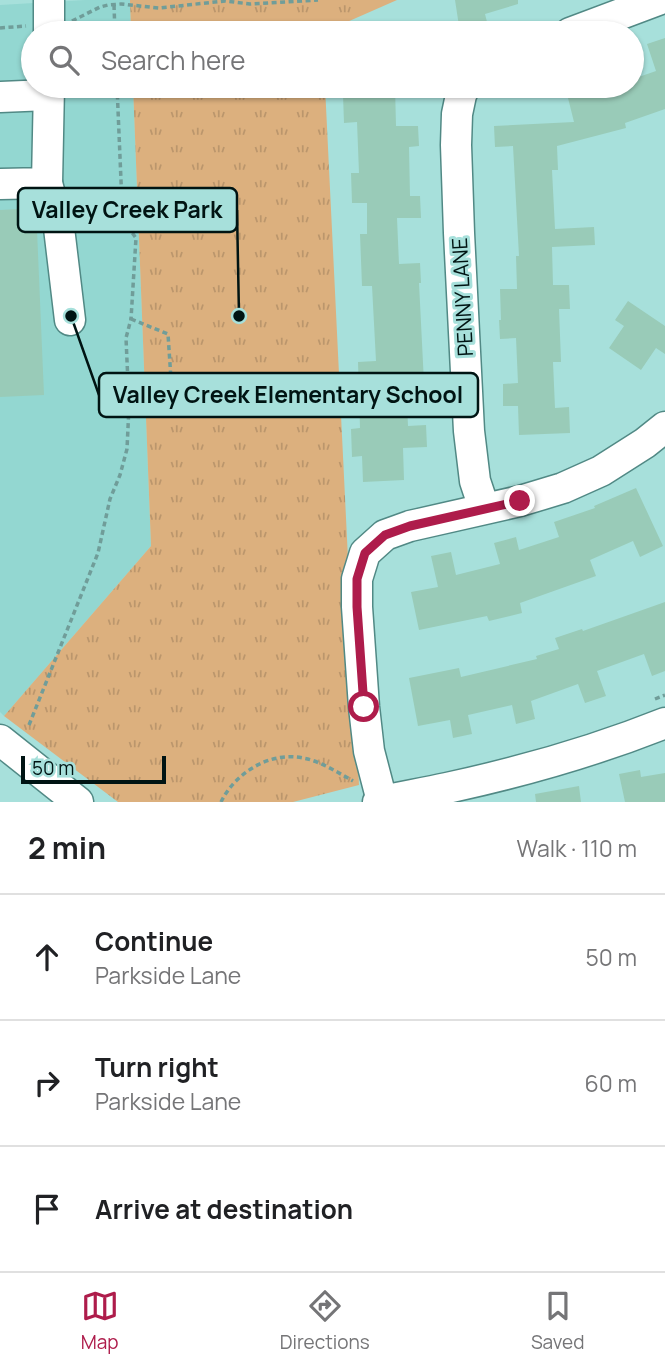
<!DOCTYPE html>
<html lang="en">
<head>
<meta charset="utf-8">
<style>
  :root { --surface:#fff; --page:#f6f6f6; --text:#202124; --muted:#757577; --line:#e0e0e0; --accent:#ae1c4b }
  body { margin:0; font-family:Manrope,sans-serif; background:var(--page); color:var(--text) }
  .scale { position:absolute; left:21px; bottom:18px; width:145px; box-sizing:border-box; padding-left:7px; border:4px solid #001413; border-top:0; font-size:19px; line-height:24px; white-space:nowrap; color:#001413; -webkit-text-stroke:5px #a7e0db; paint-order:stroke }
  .stop { position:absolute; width:21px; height:21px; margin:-16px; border:5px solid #ae1c4b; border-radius:50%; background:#fff }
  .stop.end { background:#ae1c4b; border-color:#fff; box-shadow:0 2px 7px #0008 }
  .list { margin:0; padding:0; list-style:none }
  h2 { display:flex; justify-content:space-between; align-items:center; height:91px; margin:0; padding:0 28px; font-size:30px }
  h2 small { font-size:23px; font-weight:400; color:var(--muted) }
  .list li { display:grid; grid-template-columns:46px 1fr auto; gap:21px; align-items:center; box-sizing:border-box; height:126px; padding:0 28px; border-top:2px solid var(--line) }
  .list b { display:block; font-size:26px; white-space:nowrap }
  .list p { margin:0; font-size:23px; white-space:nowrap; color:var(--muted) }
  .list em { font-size:23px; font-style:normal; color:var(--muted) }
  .icon { flex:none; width:38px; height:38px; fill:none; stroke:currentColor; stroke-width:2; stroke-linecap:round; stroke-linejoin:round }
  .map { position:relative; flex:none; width:665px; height:802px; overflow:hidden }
  .search { position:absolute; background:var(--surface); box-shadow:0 2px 5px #0004; left:21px; right:21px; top:21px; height:77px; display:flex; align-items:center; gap:18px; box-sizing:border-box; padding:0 24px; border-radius:38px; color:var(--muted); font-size:26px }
  .sheet { height:469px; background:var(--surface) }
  nav { display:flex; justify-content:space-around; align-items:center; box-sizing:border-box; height:98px; border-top:2px solid var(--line); background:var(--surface); font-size:19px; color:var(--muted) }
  nav a { display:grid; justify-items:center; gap:4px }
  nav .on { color:var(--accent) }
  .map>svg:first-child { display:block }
</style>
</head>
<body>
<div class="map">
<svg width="665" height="802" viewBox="0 0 665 802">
  <defs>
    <pattern id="park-tufts" width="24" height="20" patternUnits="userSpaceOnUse" patternTransform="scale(1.75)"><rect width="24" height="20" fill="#dcb07e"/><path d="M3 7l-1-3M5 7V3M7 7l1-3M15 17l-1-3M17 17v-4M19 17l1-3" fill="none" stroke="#bb966c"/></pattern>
  </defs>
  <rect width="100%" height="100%" fill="#a7e0db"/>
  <!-- built -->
  <path fill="#93d7d1" d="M 85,0 L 130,0 L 131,33 L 33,33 L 33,86 L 133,86 L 151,546 L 4,716 L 0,712 L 0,5 Z"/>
  <!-- park -->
  <g fill="url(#park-tufts)">
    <path d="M 130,0 L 397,0 L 322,33 L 131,33 Z"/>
    <path d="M 133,86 L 325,86 L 359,785 L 293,802 L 118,802 L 4,716 L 151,546 Z"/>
  </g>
  <!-- building -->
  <g fill="#99cbb8">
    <path d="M 455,0 L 518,0 L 518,4 L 485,14 L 487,22 L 459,26 Z"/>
    <path d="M 665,38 L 665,109 L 625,123 L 626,128 L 557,146 L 558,170 L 552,170 L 555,229 L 594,227 L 595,245 L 552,247 L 553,285 L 569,285 L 570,309 L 559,309 L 561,362 L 553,362 L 555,408 L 569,407 L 570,433 L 519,435 L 518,406 L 503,406 L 503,384 L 518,383 L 516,338 L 500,339 L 499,320 L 501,320 L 500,289 L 517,289 L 516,256 L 519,256 L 513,146 L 495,147 L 494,126 L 574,122 L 565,86 L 585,86 L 588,97 L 635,84 L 633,79 L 656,71 L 647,44 Z"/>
    <path d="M 346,86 L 395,86 L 396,126 L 418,126 L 419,146 L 409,147 L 410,196 L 420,196 L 421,218 L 397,218 L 399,264 L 420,263 L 421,283 L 419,283 L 424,383 L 406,383 L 408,426 L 426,425 L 427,447 L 403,448 L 404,480 L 363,482 L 362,456 L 352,457 L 351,429 L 360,428 L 358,362 L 376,361 L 372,286 L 362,286 L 360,234 L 367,234 L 367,203 L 352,203 L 351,173 L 359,173 L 357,122 L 344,123 L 343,95 L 346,94 Z"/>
    <path d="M 19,209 L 20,230 L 37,230 L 44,395 L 0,397 L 0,210 Z"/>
    <path d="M 628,301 L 665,326 L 665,354 L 656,348 L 641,370 L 609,348 L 624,326 L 615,320 Z"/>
    <path d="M 636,488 L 663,546 L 640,557 L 633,541 L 590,560 L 596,576 L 520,603 L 522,613 L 489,621 L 487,616 L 419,630 L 411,592 L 438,587 L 431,556 L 451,552 L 456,575 L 500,564 L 494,543 L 516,537 L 519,550 L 559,537 L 554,522 L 595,508 L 594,506 Z"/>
    <path d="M 665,602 L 665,671 L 652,676 L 644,654 L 597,671 L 606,696 L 585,703 L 578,684 L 531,701 L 535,719 L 516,724 L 512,705 L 468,715 L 472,734 L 453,738 L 450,720 L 418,726 L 409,678 L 459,668 L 461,677 L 537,659 L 536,656 L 559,649 L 555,638 L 582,629 L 583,631 Z"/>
    <path d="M 640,770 L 641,777 L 665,773 L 665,802 L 625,802 L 619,774 Z"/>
    <path d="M 579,786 L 581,802 L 536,802 L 535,794 Z"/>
  </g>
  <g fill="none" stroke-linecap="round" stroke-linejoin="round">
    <!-- minor casing -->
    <g stroke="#518985" stroke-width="33">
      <g id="minor">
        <path d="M 49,0 L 49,33"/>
        <path d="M 570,33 L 658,0"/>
        <path d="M 465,86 L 461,95 L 457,114 L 456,145 L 459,233 L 469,431 L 475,481 L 484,508"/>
        <path d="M 0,97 L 48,95"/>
        <path d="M 47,183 L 59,228 L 70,320"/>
        <path d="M 0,184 L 47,183 L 49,86"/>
        <path d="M 0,740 L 78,802"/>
        <path d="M 382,801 L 369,751 L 364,707 L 357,607 L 357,579 L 365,553 L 385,535 L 410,526 L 520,501 L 563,488 L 601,471 L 645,443 L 665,427"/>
        <path d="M 378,802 C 401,797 424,793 447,788 C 521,772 595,751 665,723"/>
      </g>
    </g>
    <!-- path -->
    <g stroke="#709d99" stroke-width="3.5" stroke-dasharray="5 3.5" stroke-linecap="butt">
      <path d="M 114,5 L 115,33"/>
      <path d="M 72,21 L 100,7 L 108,5 L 121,4 L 159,8 L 225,1 L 250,4 L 318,0"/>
      <path d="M 0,28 L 26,26"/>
      <path d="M 117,86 L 123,228 L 131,231 L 136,238 L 131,319"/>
      <path d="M 131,319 L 168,334 L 171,379 L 129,406 L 126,338 Z"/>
      <path d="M 655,699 L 665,695"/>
      <path d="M 29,725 L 98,553 L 110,499 L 120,475 L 127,449 L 129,406"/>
      <path d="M 221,802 C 235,773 270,751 303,758 C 320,761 337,772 353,781"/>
    </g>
    <!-- minor -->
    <use href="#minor" stroke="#fff" stroke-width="30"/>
  </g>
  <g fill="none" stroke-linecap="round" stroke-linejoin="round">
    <!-- route -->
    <path stroke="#ae1c4b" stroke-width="9" d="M 364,707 L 357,607 L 357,579 L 365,553 L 385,535 L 410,526 L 520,501"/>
  </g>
  <g text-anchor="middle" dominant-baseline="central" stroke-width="6" stroke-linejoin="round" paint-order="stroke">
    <!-- street labels -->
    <g font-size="21" fill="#001413" stroke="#a7e0db">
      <text transform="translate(462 297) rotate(-93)">PENNY LANE</text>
    </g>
  </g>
  <!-- callouts -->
  <path fill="none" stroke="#001413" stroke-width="2.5" d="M239 316L237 210M71 316L99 395"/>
  <g fill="#001413" stroke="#a7e0db" stroke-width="2.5">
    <circle cx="239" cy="316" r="7"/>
    <circle cx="71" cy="316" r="7"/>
  </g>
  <g fill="#a7e0db" stroke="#001413" stroke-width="2.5">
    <rect x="18" y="188" width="219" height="44" rx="7"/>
    <rect x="99" y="373" width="379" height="44" rx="7"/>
  </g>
  <g font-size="23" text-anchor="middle" font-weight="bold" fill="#001413">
    <text x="127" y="218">Valley Creek Park</text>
    <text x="288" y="403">Valley Creek Elementary School</text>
  </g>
</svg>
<div class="scale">50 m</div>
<div class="stop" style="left:364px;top:707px"></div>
<div class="stop end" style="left:520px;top:501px"></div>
<div class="search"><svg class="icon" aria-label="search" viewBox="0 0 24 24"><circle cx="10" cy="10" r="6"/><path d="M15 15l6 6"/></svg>Search here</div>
</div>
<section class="sheet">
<h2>2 min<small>Walk · 110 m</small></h2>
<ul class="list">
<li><svg class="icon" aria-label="ahead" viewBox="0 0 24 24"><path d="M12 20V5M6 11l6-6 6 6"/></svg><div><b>Continue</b><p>Parkside Lane</p></div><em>50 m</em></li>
<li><svg class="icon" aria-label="right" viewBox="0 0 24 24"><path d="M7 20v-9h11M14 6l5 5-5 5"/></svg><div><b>Turn right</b><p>Parkside Lane</p></div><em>60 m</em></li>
<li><svg class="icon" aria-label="arrive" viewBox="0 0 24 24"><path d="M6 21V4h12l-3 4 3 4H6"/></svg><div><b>Arrive at destination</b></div></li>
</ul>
</section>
<nav>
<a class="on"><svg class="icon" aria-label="map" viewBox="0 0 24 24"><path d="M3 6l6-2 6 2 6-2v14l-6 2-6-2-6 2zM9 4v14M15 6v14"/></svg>Map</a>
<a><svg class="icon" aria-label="directions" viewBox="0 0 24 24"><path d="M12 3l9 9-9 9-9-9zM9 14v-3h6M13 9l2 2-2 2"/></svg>Directions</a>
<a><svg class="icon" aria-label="saved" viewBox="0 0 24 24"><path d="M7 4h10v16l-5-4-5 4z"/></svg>Saved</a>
</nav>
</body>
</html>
